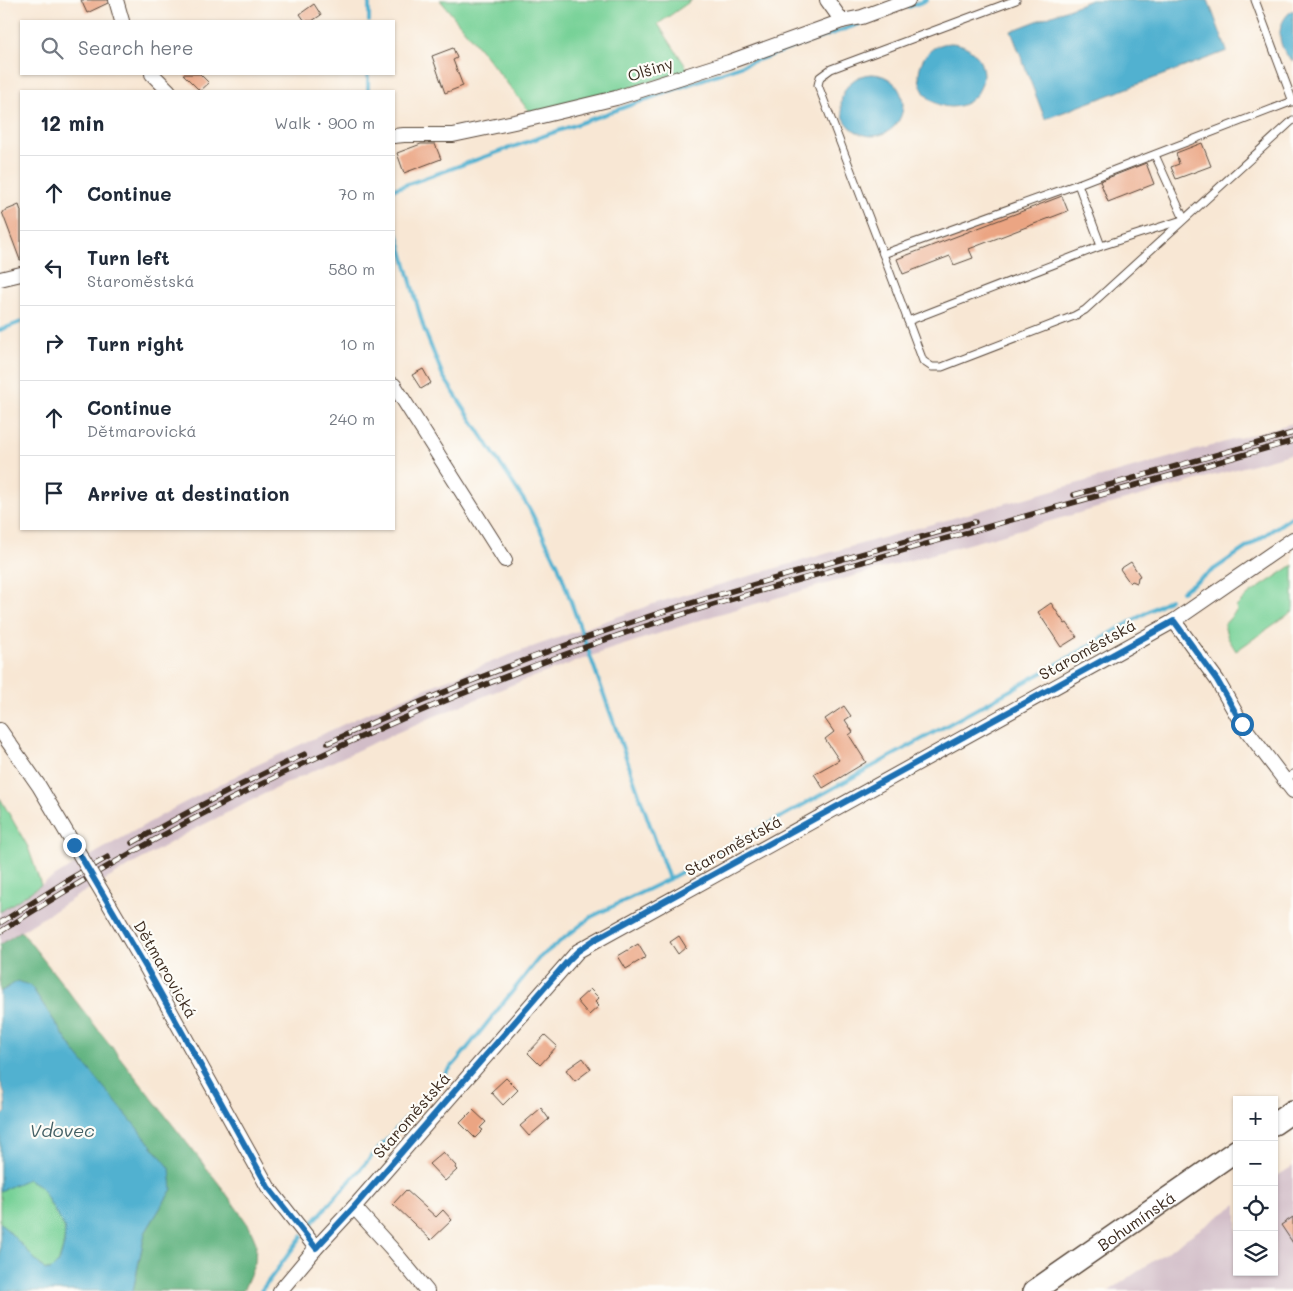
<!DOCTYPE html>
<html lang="en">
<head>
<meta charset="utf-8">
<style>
  :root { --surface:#fff; --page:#f2f2f3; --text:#1f2937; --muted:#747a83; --line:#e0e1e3 }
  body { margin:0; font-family:Mali,sans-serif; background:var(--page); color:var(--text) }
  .controls { position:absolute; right:15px; bottom:15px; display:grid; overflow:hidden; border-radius:0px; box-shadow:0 1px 4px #0004 }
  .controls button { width:45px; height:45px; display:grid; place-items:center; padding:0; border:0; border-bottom:1px solid var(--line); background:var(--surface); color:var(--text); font:25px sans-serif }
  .stop { position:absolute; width:15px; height:15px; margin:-11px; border:4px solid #1f6fb2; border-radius:50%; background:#fff }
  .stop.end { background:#1f6fb2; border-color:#fff; box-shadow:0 1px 5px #0008 }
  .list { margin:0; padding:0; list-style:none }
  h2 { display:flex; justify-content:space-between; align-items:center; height:65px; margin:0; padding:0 20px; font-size:21px }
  h2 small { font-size:16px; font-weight:400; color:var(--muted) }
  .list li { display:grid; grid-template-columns:32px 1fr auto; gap:15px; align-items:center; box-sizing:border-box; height:75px; padding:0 20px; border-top:1px solid var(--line) }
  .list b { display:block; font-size:19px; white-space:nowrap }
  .list p { margin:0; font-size:16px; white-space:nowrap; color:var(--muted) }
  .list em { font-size:16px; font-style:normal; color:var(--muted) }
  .icon { flex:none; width:28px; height:28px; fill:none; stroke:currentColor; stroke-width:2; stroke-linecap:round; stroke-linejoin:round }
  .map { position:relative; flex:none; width:1293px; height:1291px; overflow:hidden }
  .search { position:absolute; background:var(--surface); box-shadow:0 1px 4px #0004; left:20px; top:20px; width:375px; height:55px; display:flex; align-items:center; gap:12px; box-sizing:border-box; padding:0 18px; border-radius:0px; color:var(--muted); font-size:19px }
  .panel { position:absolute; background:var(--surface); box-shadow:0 1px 4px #0004; left:20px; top:90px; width:375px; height:440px; border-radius:0px }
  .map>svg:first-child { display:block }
</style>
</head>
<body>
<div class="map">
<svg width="1293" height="1291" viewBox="0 0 1293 1291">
  <rect width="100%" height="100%" fill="#fdfcf7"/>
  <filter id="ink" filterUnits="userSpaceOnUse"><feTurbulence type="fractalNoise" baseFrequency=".02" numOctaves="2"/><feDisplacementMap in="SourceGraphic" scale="10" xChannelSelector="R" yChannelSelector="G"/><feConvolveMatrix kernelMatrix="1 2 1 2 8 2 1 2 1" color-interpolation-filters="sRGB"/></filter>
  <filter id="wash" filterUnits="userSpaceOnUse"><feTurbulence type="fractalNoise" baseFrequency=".0096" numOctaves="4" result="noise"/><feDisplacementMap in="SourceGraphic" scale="20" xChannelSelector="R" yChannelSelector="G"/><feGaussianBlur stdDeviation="1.12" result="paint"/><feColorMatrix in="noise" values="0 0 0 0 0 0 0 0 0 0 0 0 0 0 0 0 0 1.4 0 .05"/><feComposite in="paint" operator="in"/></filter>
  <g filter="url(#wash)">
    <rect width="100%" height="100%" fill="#f8e7d4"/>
    <!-- industrial -->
    <g fill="#d2bdc8">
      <path d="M 1293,423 L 1293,453 L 719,614 L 605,651 L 514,684 L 435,716 L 371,744 L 268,792 L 191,831 L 77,896 L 0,945 L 0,910 L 62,872 L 178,806 L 255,766 L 359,717 L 424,689 L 504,657 L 656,603 L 839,550 Z"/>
      <path d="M 1293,1166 L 1293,1291 L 1109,1291 L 1237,1204 L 1237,1272 L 1274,1272 L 1274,1178 Z"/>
    </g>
    <!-- green -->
    <g fill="#77d197" stroke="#597e5a">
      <path d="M 440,0 L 692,0 L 658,24 L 689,71 L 532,115 L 485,55 Z"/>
      <path d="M 1293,565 L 1293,611 L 1236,651 L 1228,638 L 1224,625 L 1237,610 L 1236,607 L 1248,595 Z"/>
      <path d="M 0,798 L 28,847 L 41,885 L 0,912 Z"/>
      <path d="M 28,1178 L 40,1186 L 65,1229 L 64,1244 L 59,1262 L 51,1270 L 45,1270 L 0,1222 L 0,1191 Z"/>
    </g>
    <!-- forest -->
    <path fill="#61b380" stroke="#4e6e4f" d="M 21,931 L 223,1189 L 249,1226 L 256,1243 L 255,1263 L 243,1291 L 133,1291 L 145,1233 L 172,1189 L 74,1051 L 31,986 L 7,987 L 0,992 L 0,945 Z"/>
    <!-- water -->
    <g fill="#51b1d0" stroke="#466e77">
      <path d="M 1091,0 L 1208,0 L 1227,51 L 1045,119 L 1011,31 Z"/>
      <path d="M 1293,10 L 1293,61 C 1276,48 1275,22 1293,10 Z"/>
      <circle cx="951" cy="75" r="32"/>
      <circle cx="872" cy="105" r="31"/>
      <path d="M 18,981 L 31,986 L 74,1051 L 170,1168 L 172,1189 L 145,1233 L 133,1291 L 0,1291 L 0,1222 L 45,1270 L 51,1270 L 59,1262 L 64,1244 L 65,1229 L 40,1186 L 28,1179 L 0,1191 L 0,1118 L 6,1112 L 5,1095 L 0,1081 L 0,992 Z"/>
    </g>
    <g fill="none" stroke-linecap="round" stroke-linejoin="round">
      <!-- stream -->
      <g stroke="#51b1d0" stroke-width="4">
        <path d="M 908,7 L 927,0"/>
        <path d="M 369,21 L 369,0"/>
        <path d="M 368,91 L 368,74"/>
        <path d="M 394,189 L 859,24"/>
        <path d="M 394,222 L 424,329 L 443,376 L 529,508 L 558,565 L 669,879"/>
        <path d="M 0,330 L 21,322"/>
        <path d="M 1182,591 L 1293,516"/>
        <path d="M 306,1230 L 457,1061 L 539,958 L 591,917 L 669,879 L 1054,666 L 1170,599"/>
        <path d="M 261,1291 L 302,1236"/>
      </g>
    </g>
    <g id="blocks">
      <!-- building -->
      <g fill="#eba583">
        <path d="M 81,0 L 107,0 L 108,3 L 87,13 Z"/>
        <path d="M 314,4 L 321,15 L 312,21 L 305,21 L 300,14 Z"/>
        <path d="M 453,48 L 457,58 L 453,60 L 463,86 L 445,93 L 432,56 Z"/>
        <path d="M 183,74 L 200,74 L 209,83 L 200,91 Z"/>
        <path d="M 1202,143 L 1211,166 L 1176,179 L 1171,167 L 1179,164 L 1176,153 Z"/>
        <path d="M 421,144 L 435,144 L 441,159 L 404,173 L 397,153 Z"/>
        <path d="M 1146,163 L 1154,184 L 1108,202 L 1100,181 Z"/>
        <path d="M 1062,196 L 1068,211 L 969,249 L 973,258 L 954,265 L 950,256 L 903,274 L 897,259 Z"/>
        <path d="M 19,205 L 21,211 L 21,260 L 20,260 L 2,212 Z"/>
        <path d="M 423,369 L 431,383 L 421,389 L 412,375 Z"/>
        <path d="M 1131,562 L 1140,576 L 1138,577 L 1137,583 L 1132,581 L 1130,583 L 1120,569 Z"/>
        <path d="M 1051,603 L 1065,624 L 1067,623 L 1077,637 L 1061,647 L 1038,612 Z"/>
        <path d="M 844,706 L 851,716 L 845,720 L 853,732 L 849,735 L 866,762 L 823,788 L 814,774 L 839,760 L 825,739 L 834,732 L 825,719 Z"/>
        <path d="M 679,936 L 686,947 L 678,954 L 670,942 Z"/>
        <path d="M 638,944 L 646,957 L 626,969 L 618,956 Z"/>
        <path d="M 590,989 L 599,998 L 595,1002 L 599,1006 L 589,1015 L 577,1001 Z"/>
        <path d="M 545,1035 L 557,1046 L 540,1065 L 528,1053 Z"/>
        <path d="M 583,1058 L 591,1069 L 575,1081 L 566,1070 Z"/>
        <path d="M 506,1078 L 518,1090 L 503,1105 L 491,1092 Z"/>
        <path d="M 541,1108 L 549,1119 L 529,1136 L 520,1126 Z"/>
        <path d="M 473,1110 L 486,1122 L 480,1128 L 483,1130 L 475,1138 L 460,1123 Z"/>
        <path d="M 443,1152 L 456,1166 L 455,1168 L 457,1170 L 445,1181 L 429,1164 Z"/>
        <path d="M 406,1190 L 436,1217 L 443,1210 L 452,1220 L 431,1240 L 393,1204 Z"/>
        <path d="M 1293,1217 L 1293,1243 L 1281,1225 Z"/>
      </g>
    </g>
  </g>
  <g filter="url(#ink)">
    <use href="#blocks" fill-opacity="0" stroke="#574639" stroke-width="1"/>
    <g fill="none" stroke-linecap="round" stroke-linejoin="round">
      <!-- lane casing -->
      <g stroke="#574639" stroke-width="9">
        <g id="lane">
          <path d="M 1016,0 L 831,69 L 820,77 L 818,85 L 883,254 L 923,361 L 932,367 L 942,367 L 1074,316 L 1085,310 L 1293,120"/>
          <path d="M 1255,0 L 1293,102"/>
          <path d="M 1155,155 L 1184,219"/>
          <path d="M 1078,184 L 1101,246"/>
          <path d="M 883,254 L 1078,184 L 1293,101"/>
          <path d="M 908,321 L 1101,246 L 1182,220"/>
          <path d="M 1285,780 L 1293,774"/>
        </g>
      </g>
      <!-- street casing -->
      <g stroke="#574639" stroke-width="16">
        <g id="street">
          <path d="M 116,0 L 122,21"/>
          <path d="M 827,0 L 842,21"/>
          <path d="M 152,74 L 169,91"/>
          <path d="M 394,136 L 404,135 L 453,135 L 533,118 L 616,98 L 729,62 L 842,21 L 862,17 L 908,0"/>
          <path d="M 0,279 L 21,274"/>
          <path d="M 394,385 L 505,560"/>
          <path d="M 1174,621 L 1217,680 L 1242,724 L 1293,791"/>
          <path d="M 0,730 L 39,786 L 74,845"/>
          <path d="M 105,897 L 147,969 L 268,1187 L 316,1248"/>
          <path d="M 354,1207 L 392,1249 L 427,1291"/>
          <path d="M 280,1291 L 316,1248 L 354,1207 L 578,951 L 1174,621 L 1293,539"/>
        </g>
      </g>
      <!-- primary casing -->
      <g stroke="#574639" stroke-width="24">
        <g id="primary">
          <path d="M 1274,1124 L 1293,1111"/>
          <path id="s1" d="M 1034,1291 L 1237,1150"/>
        </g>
      </g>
      <!-- lane -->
      <use href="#lane" stroke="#fff" stroke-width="7"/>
      <!-- street -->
      <use href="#street" stroke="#fff" stroke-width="14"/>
      <!-- primary -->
      <use href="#primary" stroke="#fff" stroke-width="21"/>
      <!-- rail casing -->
      <g stroke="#3b2a1e" stroke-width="5.5">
        <g id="rail">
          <path d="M 1074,495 L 1293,433"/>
          <path d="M 328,743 C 435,693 546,650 659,613 C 763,580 870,552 975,522"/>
          <path d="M 132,843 C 189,811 246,781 305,754"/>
          <path d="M 0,923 L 68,880 L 108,857"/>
          <path d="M 0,932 C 188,811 391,715 602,641 C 690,610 780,585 869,560 C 1010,520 1152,481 1293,441"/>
        </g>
      </g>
      <!-- rail -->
      <use href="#rail" stroke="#fdfcf7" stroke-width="4" stroke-dasharray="11" stroke-linecap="butt"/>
      <!-- street-bridge casing -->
      <g stroke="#574639" stroke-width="16" stroke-linecap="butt">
        <path id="street-bridge" d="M 74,845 L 105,897"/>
      </g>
      <!-- street-bridge -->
      <use href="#street-bridge" stroke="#fff" stroke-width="14"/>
    </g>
  </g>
  <g fill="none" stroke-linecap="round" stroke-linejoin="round" filter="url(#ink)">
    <!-- route -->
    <path stroke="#1f6fb2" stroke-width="6" d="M 74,845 L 147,969 L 268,1187 L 316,1248 L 354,1207 L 567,962 L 578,951 L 594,940 L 1174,621 L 1217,680 L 1242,724"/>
  </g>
  <g text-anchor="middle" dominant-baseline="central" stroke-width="4.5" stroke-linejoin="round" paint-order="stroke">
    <!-- street labels -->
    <g font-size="16" fill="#3b2a1e" stroke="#fdfcf7">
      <text transform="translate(650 69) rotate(-17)">Olšiny</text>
      <text transform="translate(1087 649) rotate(-29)">Staroměstská</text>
      <text transform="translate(733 845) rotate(-29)">Staroměstská</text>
      <text transform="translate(166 969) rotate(60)">Dětmarovická</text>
      <text transform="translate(411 1115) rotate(-49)">Staroměstská</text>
      <text stroke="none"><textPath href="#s1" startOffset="124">Bohumínská</textPath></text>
    </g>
    <!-- water labels -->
    <g font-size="18" font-style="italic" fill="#446065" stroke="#fdfcf7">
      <text x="62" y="1130">Vdovec</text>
    </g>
  </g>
</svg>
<div class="controls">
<button>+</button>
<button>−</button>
<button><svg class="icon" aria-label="locate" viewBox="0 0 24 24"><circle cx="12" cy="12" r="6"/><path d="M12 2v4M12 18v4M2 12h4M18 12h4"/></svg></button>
<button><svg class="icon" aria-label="layers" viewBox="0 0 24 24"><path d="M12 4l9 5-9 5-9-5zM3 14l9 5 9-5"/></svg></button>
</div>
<div class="stop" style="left:1242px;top:724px"></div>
<div class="stop end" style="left:74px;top:845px"></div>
<div class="search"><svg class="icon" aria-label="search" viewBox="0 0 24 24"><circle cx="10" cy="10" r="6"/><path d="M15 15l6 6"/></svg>Search here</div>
<section class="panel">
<h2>12 min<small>Walk · 900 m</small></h2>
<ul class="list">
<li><svg class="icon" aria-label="ahead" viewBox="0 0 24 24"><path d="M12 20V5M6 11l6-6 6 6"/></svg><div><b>Continue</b></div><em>70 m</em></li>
<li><svg class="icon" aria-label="left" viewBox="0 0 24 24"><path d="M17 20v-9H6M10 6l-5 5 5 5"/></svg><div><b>Turn left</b><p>Staroměstská</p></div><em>580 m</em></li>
<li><svg class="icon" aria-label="right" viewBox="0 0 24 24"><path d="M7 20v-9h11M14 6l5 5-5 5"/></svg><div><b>Turn right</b></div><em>10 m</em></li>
<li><svg class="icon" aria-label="ahead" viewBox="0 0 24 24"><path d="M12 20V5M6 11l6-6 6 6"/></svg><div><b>Continue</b><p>Dětmarovická</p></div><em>240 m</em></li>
<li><svg class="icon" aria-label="arrive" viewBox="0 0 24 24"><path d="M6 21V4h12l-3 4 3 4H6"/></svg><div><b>Arrive at destination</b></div></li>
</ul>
</section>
</div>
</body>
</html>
